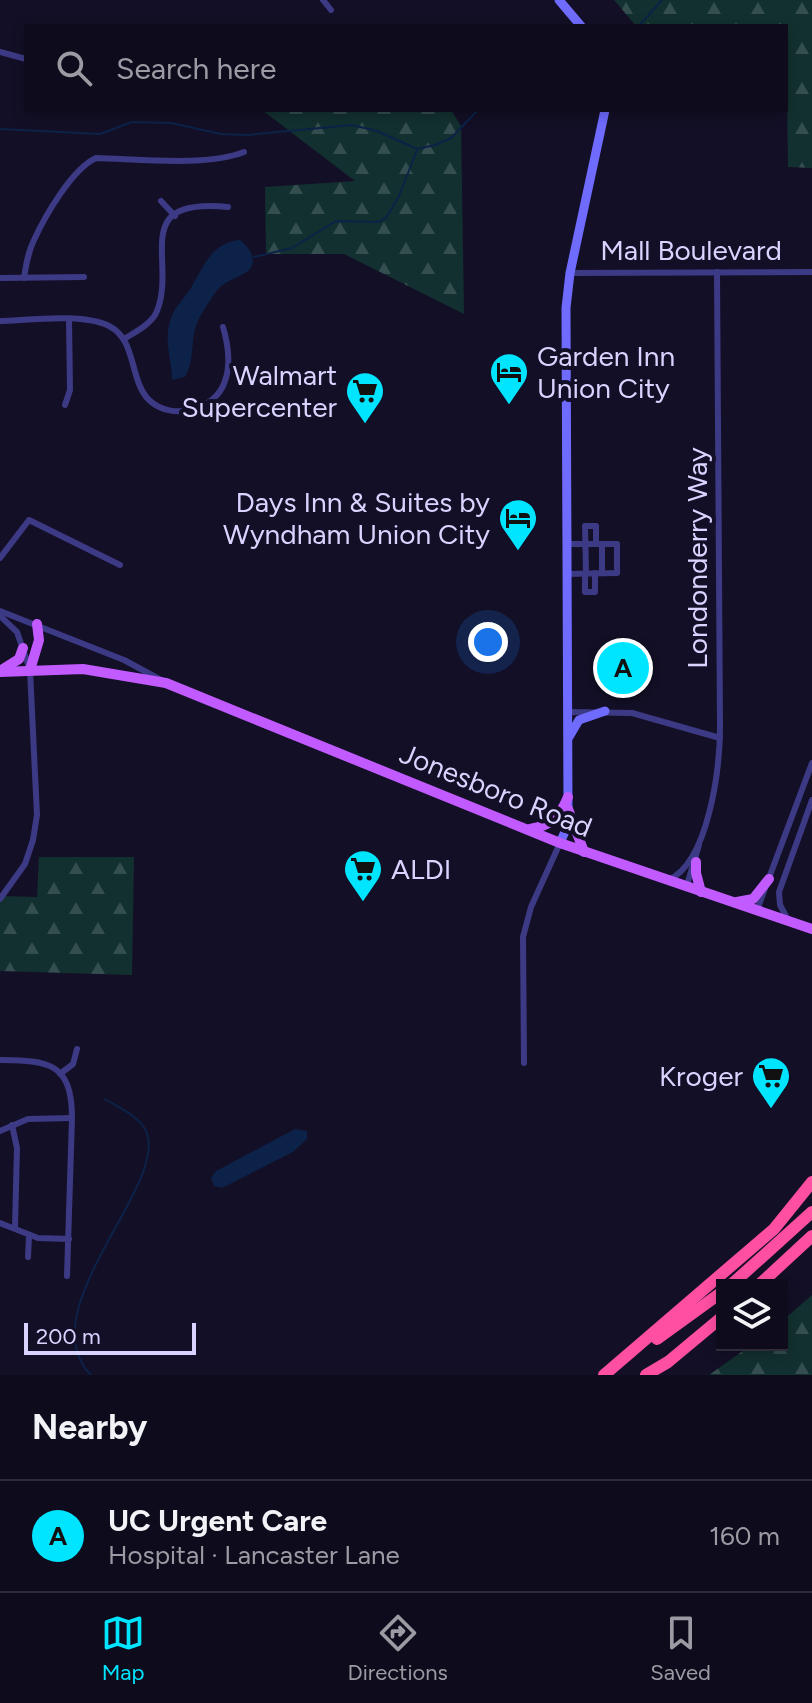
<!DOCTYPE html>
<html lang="en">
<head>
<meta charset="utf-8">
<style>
  :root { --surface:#0e0b1c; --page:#171425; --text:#f1f3f6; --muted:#9b9ba3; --line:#2e2b3b; --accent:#00e5ff }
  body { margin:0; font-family:Figtree,sans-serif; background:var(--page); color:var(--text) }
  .controls { position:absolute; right:24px; bottom:24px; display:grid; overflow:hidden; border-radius:0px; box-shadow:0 4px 12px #0003 }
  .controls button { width:72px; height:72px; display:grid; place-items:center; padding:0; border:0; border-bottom:2px solid var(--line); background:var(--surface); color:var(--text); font:40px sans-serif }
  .scale { position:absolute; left:24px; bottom:20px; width:172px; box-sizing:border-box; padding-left:8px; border:4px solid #d9d4ff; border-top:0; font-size:22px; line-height:28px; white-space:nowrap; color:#d9d4ff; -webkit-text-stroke:6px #130f26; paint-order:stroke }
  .you { position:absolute; left:488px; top:642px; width:28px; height:28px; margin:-20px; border:6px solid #fff; border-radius:50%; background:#1a73e8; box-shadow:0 0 0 12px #1a73e833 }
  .badge { display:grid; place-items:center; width:52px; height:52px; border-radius:50%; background:var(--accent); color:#111; font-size:26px; font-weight:700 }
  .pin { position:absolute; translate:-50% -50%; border:4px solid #fff; box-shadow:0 2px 8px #0006 }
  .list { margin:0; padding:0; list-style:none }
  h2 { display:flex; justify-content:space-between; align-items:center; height:104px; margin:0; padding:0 32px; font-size:34px }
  h2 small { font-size:26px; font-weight:400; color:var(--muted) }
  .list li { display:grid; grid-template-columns:52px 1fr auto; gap:24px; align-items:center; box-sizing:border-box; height:112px; padding:0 32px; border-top:2px solid var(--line) }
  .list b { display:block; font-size:30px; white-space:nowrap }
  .list p { margin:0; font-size:26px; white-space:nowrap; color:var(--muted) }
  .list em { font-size:26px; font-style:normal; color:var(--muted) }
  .icon { flex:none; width:44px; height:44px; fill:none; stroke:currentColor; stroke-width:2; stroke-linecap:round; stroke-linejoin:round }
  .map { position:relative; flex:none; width:812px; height:1375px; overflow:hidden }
  .search { position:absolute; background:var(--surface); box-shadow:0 4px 12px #0003; left:24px; right:24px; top:24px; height:88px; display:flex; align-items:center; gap:20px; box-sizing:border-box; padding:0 28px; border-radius:0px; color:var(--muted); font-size:30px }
  .sheet { height:216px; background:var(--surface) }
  nav { display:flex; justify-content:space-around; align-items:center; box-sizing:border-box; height:112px; border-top:2px solid var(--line); background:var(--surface); font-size:22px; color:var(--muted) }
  nav a { display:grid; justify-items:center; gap:4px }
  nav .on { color:var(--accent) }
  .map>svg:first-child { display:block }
</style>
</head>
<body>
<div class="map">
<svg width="812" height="1375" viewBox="0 0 812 1375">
  <defs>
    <pattern id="forest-firs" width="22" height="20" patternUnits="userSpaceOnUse" patternTransform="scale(2)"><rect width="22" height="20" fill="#12302f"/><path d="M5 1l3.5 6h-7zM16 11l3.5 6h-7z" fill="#344d4e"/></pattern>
  </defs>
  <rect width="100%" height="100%" fill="#130f26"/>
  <!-- forest -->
  <g fill="url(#forest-firs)">
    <path d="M 614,0 L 812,0 L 812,168 L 788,167 L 786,26 L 636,26 Z"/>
    <path d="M 262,110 L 451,110 L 461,126 L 464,314 L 344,254 L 266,254 L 265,187 L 355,181 Z"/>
    <path d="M 39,857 L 134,857 L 132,975 L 0,971 L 0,896 L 37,897 Z"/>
    <path d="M 812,1295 L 812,1375 L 709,1375 L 751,1345 L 782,1345 L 782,1321 Z"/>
  </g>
  <!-- water -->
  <g fill="#0c2248">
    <path d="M 240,240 C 249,246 259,262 248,271 C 234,281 224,279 213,296 C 207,305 198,318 195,329 C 191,345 194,362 185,377 L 172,380 C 172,365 166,346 168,330 C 172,307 181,304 192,286 C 204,266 212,242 240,240 Z"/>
    <path d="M 295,1129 L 307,1131 L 307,1139 L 293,1152 L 222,1188 L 214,1186 L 211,1178 L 216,1171 Z"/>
  </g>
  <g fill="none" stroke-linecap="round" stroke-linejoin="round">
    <!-- stream -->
    <g stroke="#0c2248" stroke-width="2">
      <path d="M 639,26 L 662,0"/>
      <path d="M 0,129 L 100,134 L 132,122 L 171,123 L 221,134 L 247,135 L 352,125 L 377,131 L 417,149 L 435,145 L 451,138 L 478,110"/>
      <path d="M 254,257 L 292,248 L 336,221 L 378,222 L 386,218 L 399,196 L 417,150"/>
      <path d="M 91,1375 C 27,1310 174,1181 145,1129 C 137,1115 118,1107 105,1099"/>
    </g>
    <!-- street -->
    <g stroke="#3d3a85" stroke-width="6">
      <path d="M 323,0 L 331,10"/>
      <path d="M 0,52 L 26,59"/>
      <path d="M 161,201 L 175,216"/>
      <path d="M 570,273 L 812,272"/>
      <path d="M 0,278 L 84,277"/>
      <path d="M 24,278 C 26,265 28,252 34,240 C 45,216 72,169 96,158 C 138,159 206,167 244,152"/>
      <path d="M 0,321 C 30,320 83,313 109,326 C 137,340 129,380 149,400 C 172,422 216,410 225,381 C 231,364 228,344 223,327"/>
      <path d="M 124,339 C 135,332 152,324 157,311 C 177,261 128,197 228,207"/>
      <path d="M 65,405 L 70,390 L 69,320"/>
      <path d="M 566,544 L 617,544 L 617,573 L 566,574"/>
      <path d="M 602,544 L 602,573"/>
      <path d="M 0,558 L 29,520 L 120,565"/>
      <path d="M 585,573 L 585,592 L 595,592 L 595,573"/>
      <path d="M 586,573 L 585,526 L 596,526 L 596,544"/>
      <path d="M 0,611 L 124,660 L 163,681"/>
      <path d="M 0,616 L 17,632 L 30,670 L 37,815 L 33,840 L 25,864 L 0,899"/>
      <path d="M 567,712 L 632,713 L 720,738"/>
      <path d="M 668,880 C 709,863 720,767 720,726 L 717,272"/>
      <path d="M 686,888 L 699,845"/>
      <path d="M 757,910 L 812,763"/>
      <path d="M 788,920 L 780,905 L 779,892 L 812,800"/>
      <path d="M 0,1060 C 47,1061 72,1061 72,1118 L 67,1276"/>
      <path d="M 524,1063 L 523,937 L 531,907 L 560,843"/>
      <path d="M 60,1074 L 73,1064 L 77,1049"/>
      <path d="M 12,1125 L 17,1148 L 15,1227"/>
      <path d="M 0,1131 L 28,1119 L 72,1118"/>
      <path d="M 0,1223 L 38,1238 L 69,1239"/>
      <path d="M 28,1257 L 29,1236"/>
    </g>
    <!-- secondary -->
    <g stroke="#6f6bff" stroke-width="9">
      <path d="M 559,0 L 581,26"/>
      <path d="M 569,737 L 579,720 L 605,711"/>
      <path d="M 560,843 L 567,827 L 568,809 L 566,308 L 570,273 L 605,110"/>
    </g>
    <!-- primary -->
    <g stroke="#c25bff" stroke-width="10">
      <path d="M 30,670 L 39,640 L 37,624"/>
      <path d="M 0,671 L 19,659 L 23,648"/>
      <path d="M 0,672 L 83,669 L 166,683 L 560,843 L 812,929"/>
      <path d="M 568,809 L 584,852"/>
      <path d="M 530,829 C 552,825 559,818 568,797"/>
      <path d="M 696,862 L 696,873 L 701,892"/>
      <path d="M 737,902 L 753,899 L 769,879"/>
    </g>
    <!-- highway -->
    <g stroke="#ff4fa3" stroke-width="12">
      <path d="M 731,1285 L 812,1212"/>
      <path d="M 759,1285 L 812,1236"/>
      <path d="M 657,1339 L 722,1292"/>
      <path d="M 604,1375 L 774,1229 L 812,1182"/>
      <path d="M 646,1375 L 668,1362 L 722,1317"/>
    </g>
  </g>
  <!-- icons -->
  <defs>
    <g id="hotel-pin" transform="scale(2)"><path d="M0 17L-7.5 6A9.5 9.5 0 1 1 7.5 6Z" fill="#00e5ff" stroke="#130f26"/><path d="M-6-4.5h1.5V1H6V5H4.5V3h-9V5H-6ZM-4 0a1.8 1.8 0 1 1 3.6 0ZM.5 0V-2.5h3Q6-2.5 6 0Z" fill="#111"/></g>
    <g id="supermarket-pin" transform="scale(2)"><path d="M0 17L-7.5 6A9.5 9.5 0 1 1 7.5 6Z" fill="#00e5ff" stroke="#130f26"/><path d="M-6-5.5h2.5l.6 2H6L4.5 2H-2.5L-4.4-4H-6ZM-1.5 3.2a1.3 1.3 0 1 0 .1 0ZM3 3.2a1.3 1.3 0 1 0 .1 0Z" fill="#111"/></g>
  </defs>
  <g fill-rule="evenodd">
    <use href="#hotel-pin" x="509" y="372"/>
    <use href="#supermarket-pin" x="365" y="391"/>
    <use href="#hotel-pin" x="518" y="518"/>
    <use href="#supermarket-pin" x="363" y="869"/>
    <use href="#supermarket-pin" x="771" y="1076"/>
  </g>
  <g text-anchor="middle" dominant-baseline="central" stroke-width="8" stroke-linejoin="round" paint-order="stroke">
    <!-- street labels -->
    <g font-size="28" fill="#d9d4ff" stroke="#130f26">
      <text x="691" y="250">Mall Boulevard</text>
      <text transform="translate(697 558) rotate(-90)">Londonderry Way</text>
      <text transform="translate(496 790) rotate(22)">Jonesboro Road</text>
    </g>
    <!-- poi labels -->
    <g font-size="28" fill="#d9d4ff" stroke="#130f26" text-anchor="end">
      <text x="537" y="356" text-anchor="start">Garden Inn<tspan x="537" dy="32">Union City</tspan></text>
      <text x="337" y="375">Walmart<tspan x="337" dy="32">Supercenter</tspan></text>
      <text x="490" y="502">Days Inn &amp; Suites by<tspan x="490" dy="32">Wyndham Union City</tspan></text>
      <text x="391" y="869" text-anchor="start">ALDI</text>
      <text x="743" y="1076">Kroger</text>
    </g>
  </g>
</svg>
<div class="controls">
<button><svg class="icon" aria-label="layers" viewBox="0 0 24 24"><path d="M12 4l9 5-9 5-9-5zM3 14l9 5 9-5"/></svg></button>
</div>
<div class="scale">200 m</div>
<div class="you"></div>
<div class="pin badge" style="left:623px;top:668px">A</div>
<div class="search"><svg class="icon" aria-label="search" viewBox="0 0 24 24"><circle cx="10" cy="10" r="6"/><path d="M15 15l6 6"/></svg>Search here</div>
</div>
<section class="sheet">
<h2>Nearby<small></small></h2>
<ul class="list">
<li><span class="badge">A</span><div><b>UC Urgent Care</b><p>Hospital · Lancaster Lane</p></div><em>160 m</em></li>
</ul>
</section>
<nav>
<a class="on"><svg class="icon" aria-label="map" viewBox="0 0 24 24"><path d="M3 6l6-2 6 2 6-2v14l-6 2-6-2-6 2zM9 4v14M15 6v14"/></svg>Map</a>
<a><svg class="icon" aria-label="directions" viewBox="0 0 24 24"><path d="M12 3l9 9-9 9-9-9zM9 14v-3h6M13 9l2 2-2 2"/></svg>Directions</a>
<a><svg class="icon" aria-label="saved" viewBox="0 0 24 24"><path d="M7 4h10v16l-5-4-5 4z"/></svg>Saved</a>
</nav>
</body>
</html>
